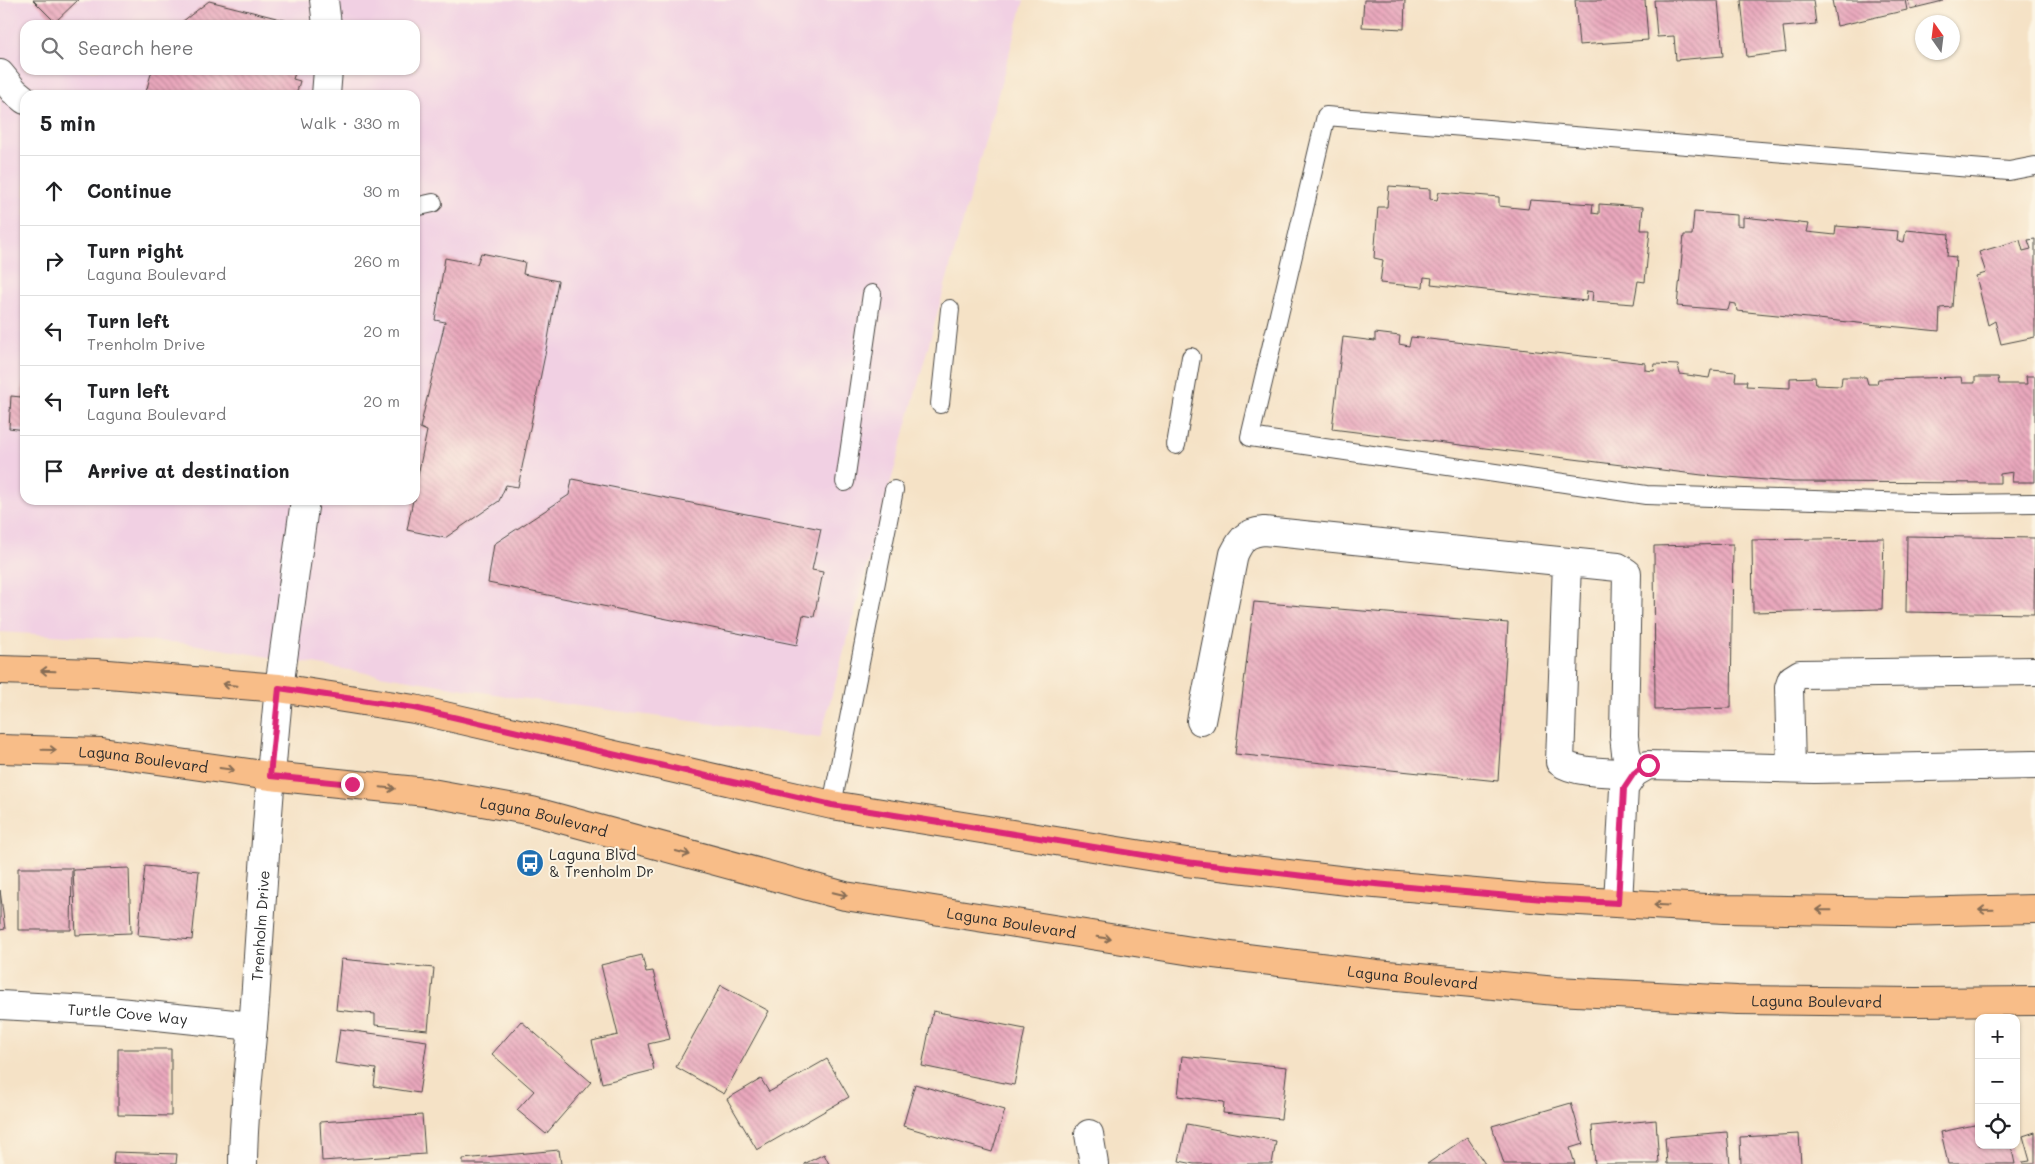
<!DOCTYPE html>
<html lang="en">
<head>
<meta charset="utf-8">
<style>
  :root { --surface:#fff; --page:#f2f2f2; --text:#202124; --muted:#757577; --line:#e0e0e0 }
  body { margin:0; font-family:Mali,sans-serif; background:var(--page); color:var(--text) }
  .controls { position:absolute; right:15px; bottom:15px; display:grid; overflow:hidden; border-radius:10px; box-shadow:0 1px 4px #0004 }
  .controls button { width:45px; height:45px; display:grid; place-items:center; padding:0; border:0; border-bottom:1px solid var(--line); background:var(--surface); color:var(--text); font:25px sans-serif }
  .compass { position:absolute; left:1915px; top:15px; width:45px; height:45px; border-radius:50%; background:var(--surface); box-shadow:0 1px 4px #0004; rotate:346deg }
  .stop { position:absolute; width:15px; height:15px; margin:-11px; border:4px solid #db2777; border-radius:50%; background:#fff }
  .stop.end { background:#db2777; border-color:#fff; box-shadow:0 1px 5px #0008 }
  .list { margin:0; padding:0; list-style:none }
  h2 { display:flex; justify-content:space-between; align-items:center; height:65px; margin:0; padding:0 20px; font-size:21px }
  h2 small { font-size:16px; font-weight:400; color:var(--muted) }
  .list li { display:grid; grid-template-columns:32px 1fr auto; gap:15px; align-items:center; box-sizing:border-box; height:70px; padding:0 20px; border-top:1px solid var(--line) }
  .list b { display:block; font-size:19px; white-space:nowrap }
  .list p { margin:0; font-size:16px; white-space:nowrap; color:var(--muted) }
  .list em { font-size:16px; font-style:normal; color:var(--muted) }
  .icon { flex:none; width:28px; height:28px; fill:none; stroke:currentColor; stroke-width:2; stroke-linecap:round; stroke-linejoin:round }
  .map { position:relative; flex:none; width:2035px; height:1164px; overflow:hidden }
  .search { position:absolute; background:var(--surface); box-shadow:0 1px 4px #0004; left:20px; top:20px; width:400px; height:55px; display:flex; align-items:center; gap:12px; box-sizing:border-box; padding:0 18px; border-radius:15px; color:var(--muted); font-size:19px }
  .panel { position:absolute; background:var(--surface); box-shadow:0 1px 4px #0004; left:20px; top:90px; width:400px; height:415px; border-radius:15px }
  .map>svg:first-child { display:block }
</style>
</head>
<body>
<div class="map">
<svg width="2035" height="1164" viewBox="0 0 2035 1164">
  <defs>
    <pattern id="building-back-hatch" width="6" height="6" patternUnits="userSpaceOnUse" patternTransform="scale(1.25)"><rect width="6" height="6" fill="#eaa8bd"/><path d="M-1 5l2 2M0 0l6 6M5-1l2 2" fill="none" stroke="#be899a"/></pattern>
  </defs>
  <rect width="100%" height="100%" fill="#fcf5e5"/>
  <filter id="ink" filterUnits="userSpaceOnUse"><feTurbulence type="fractalNoise" baseFrequency=".02" numOctaves="2"/><feDisplacementMap in="SourceGraphic" scale="10" xChannelSelector="R" yChannelSelector="G"/><feConvolveMatrix kernelMatrix="1 2 1 2 8 2 1 2 1" color-interpolation-filters="sRGB"/></filter>
  <filter id="wash" filterUnits="userSpaceOnUse"><feTurbulence type="fractalNoise" baseFrequency=".0096" numOctaves="4" result="noise"/><feDisplacementMap in="SourceGraphic" scale="20" xChannelSelector="R" yChannelSelector="G"/><feGaussianBlur stdDeviation="1.12" result="paint"/><feColorMatrix in="noise" values="0 0 0 0 0 0 0 0 0 0 0 0 0 0 0 0 0 1.4 0 .05"/><feComposite in="paint" operator="in"/></filter>
  <g filter="url(#wash)">
    <rect width="100%" height="100%" fill="#f5e2c6"/>
    <!-- built -->
    <path fill="#f1d0e3" fill-rule="evenodd" d="M 0,0 L 1024,0 L 820,738 L 519,698 L 185,643 L 0,632 ZM 25,25 L 415,25 L 415,70 L 25,70 ZM 25,95 L 415,95 L 415,500 L 25,500 Z"/>
    <g id="blocks">
      <!-- building -->
      <g fill="url(#building-back-hatch)">
        <path d="M 33,0 L 78,0 L 55,22 Z"/>
        <path d="M 1364,0 L 1405,0 L 1404,29 L 1362,27 Z"/>
        <path d="M 1575,0 L 1645,0 L 1648,40 L 1579,45 Z"/>
        <path d="M 1654,0 L 1718,0 L 1723,56 L 1676,60 L 1674,36 L 1657,37 Z"/>
        <path d="M 1741,0 L 1813,0 L 1816,24 L 1783,27 L 1786,52 L 1747,57 Z"/>
        <path d="M 1832,0 L 1905,0 L 1907,10 L 1837,26 Z"/>
        <path d="M 1908,0 L 1943,0 L 1943,1 L 1910,9 Z"/>
        <path d="M 209,1 L 300,24 L 300,25 L 178,25 Z"/>
        <path d="M 152,70 L 296,70 L 293,79 L 300,81 L 296,95 L 157,95 L 146,92 Z"/>
        <path d="M 1389,186 L 1430,189 L 1430,199 L 1437,200 L 1439,192 L 1499,197 L 1499,206 L 1528,209 L 1530,200 L 1593,204 L 1592,213 L 1599,214 L 1599,204 L 1643,207 L 1641,230 L 1650,230 L 1645,282 L 1638,281 L 1634,304 L 1592,301 L 1593,292 L 1587,291 L 1586,301 L 1431,284 L 1432,278 L 1424,277 L 1423,287 L 1380,283 L 1383,260 L 1374,258 L 1378,207 L 1387,207 Z"/>
        <path d="M 1694,212 L 1737,215 L 1737,225 L 1743,226 L 1743,217 L 1809,224 L 1807,232 L 1835,235 L 1836,226 L 1898,231 L 1897,241 L 1904,242 L 1906,230 L 1949,234 L 1947,256 L 1956,257 L 1952,307 L 1940,308 L 1939,331 L 1737,311 L 1736,304 L 1730,303 L 1728,310 L 1677,306 L 1684,235 L 1692,235 Z"/>
        <path d="M 2035,239 L 2035,337 L 2001,344 L 1995,321 L 1988,325 L 1976,276 L 1986,273 L 1979,252 L 2020,240 L 2023,251 L 2031,249 L 2028,240 Z"/>
        <path d="M 481,253 L 525,262 L 523,274 L 558,281 L 547,345 L 518,487 L 506,485 L 499,501 L 445,538 L 407,530 L 413,500 L 415,500 L 415,490 L 427,431 L 420,428 L 445,322 L 435,320 L 445,258 L 477,264 Z"/>
        <path d="M 1375,333 L 1400,336 L 1399,344 L 1409,346 L 1411,337 L 1645,363 L 1645,370 L 1654,371 L 1655,364 L 1678,365 L 1680,374 L 1709,378 L 1711,370 L 1736,372 L 1735,381 L 1747,381 L 1746,386 L 1790,388 L 1790,378 L 1815,377 L 1816,385 L 1841,386 L 1842,377 L 1866,377 L 1868,384 L 1877,384 L 1878,379 L 1961,377 L 1962,383 L 1975,383 L 1975,377 L 1998,377 L 1999,384 L 2027,384 L 2026,376 L 2035,376 L 2035,482 L 2012,482 L 2013,472 L 2000,474 L 2000,483 L 1792,482 L 1702,475 L 1332,429 L 1343,337 L 1375,341 Z"/>
        <path d="M 24,375 L 25,375 L 25,430 L 9,428 L 11,396 L 21,397 Z"/>
        <path d="M 572,479 L 821,529 L 812,570 L 823,572 L 814,617 L 803,615 L 797,645 L 488,583 L 494,544 L 569,495 Z"/>
        <path d="M 1907,536 L 2035,538 L 2034,614 L 1906,612 Z"/>
        <path d="M 1884,538 L 1882,609 L 1753,612 L 1752,540 Z"/>
        <path d="M 1733,544 L 1731,708 L 1655,710 L 1654,546 Z"/>
        <path d="M 1254,602 L 1508,623 L 1498,781 L 1235,754 Z"/>
        <path d="M 145,866 L 199,871 L 192,940 L 138,935 Z"/>
        <path d="M 18,868 L 72,868 L 71,930 L 18,930 Z"/>
        <path d="M 129,868 L 131,933 L 76,935 L 73,870 Z"/>
        <path d="M 0,890 L 5,929 L 0,930 Z"/>
        <path d="M 642,955 L 646,972 L 653,971 L 670,1039 L 648,1044 L 654,1070 L 602,1083 L 592,1041 L 618,1035 L 601,965 Z"/>
        <path d="M 341,959 L 434,968 L 428,1030 L 375,1025 L 375,1014 L 336,1010 Z"/>
        <path d="M 721,985 L 769,1011 L 724,1094 L 676,1067 Z"/>
        <path d="M 933,1011 L 1025,1029 L 1014,1085 L 922,1066 Z"/>
        <path d="M 521,1021 L 591,1082 L 546,1134 L 517,1110 L 534,1091 L 492,1054 Z"/>
        <path d="M 340,1029 L 427,1041 L 419,1093 L 374,1086 L 376,1069 L 335,1063 Z"/>
        <path d="M 118,1049 L 171,1049 L 171,1116 L 118,1115 Z"/>
        <path d="M 1182,1056 L 1287,1067 L 1281,1119 L 1223,1113 L 1224,1102 L 1178,1096 Z"/>
        <path d="M 827,1059 L 849,1097 L 757,1150 L 727,1099 L 761,1079 L 769,1092 Z"/>
        <path d="M 915,1084 L 1005,1110 L 992,1152 L 903,1126 Z"/>
        <path d="M 1571,1103 L 1583,1144 L 1570,1148 L 1575,1164 L 1504,1164 L 1492,1126 Z"/>
        <path d="M 422,1115 L 425,1154 L 322,1161 L 320,1122 Z"/>
        <path d="M 1656,1120 L 1659,1164 L 1595,1164 L 1592,1126 Z"/>
        <path d="M 1187,1124 L 1276,1141 L 1272,1164 L 1194,1164 L 1179,1161 Z"/>
        <path d="M 1979,1124 L 1979,1145 L 2011,1145 L 2015,1164 L 1948,1164 L 1941,1132 Z"/>
        <path d="M 1727,1132 L 1730,1164 L 1667,1164 L 1665,1137 Z"/>
        <path d="M 2035,1132 L 2035,1164 L 2023,1164 L 2023,1162 L 2030,1161 L 2023,1136 Z"/>
        <path d="M 1799,1134 L 1801,1164 L 1741,1164 L 1740,1137 Z"/>
        <path d="M 1467,1137 L 1485,1164 L 1427,1164 Z"/>
        <path d="M 559,1150 L 561,1164 L 463,1164 L 463,1159 Z"/>
        <path d="M 114,1152 L 177,1154 L 176,1164 L 113,1164 Z"/>
        <path d="M 824,1154 L 829,1164 L 804,1164 Z"/>
      </g>
    </g>
  </g>
  <g filter="url(#ink)">
    <use href="#blocks" fill-opacity="0" stroke="#494642" stroke-width="1"/>
    <g fill="none" stroke-linecap="round" stroke-linejoin="round">
      <!-- service casing -->
      <g stroke="#494642" stroke-width="20">
        <g id="service">
          <path d="M 2035,166 L 2009,171 L 1326,116 L 1250,437 L 1646,495 L 1949,504 L 2035,503"/>
          <path d="M 415,207 L 433,203"/>
          <path d="M 940,404 L 950,309"/>
          <path d="M 1176,445 L 1191,357"/>
          <path d="M 845,482 L 872,294"/>
          <path d="M 832,805 L 894,490"/>
        </g>
      </g>
      <!-- minor casing -->
      <g stroke="#494642" stroke-width="30">
        <g id="minor">
          <path d="M 324,0 L 327,25"/>
          <path d="M 0,74 L 14,91 L 25,100"/>
          <path d="M 326,95 L 328,70"/>
          <path d="M 279,688 L 305,500"/>
          <path d="M 1201,721 L 1234,554 C 1242,538 1246,533 1264,531 L 1618,567 L 1627,573 L 1624,736 L 1626,753 L 1634,773 C 1614,772 1576,774 1560,762 L 1567,562"/>
          <path d="M 1791,768 L 1789,688 L 1792,679 L 1800,674 L 2035,671"/>
          <path d="M 1618,903 L 1624,788 L 1634,773 L 1648,765 L 1814,769 L 2035,765"/>
          <path id="s1" d="M 0,1005 L 109,1011 L 253,1026"/>
          <path d="M 1089,1134 L 1094,1164"/>
        </g>
      </g>
      <!-- tertiary casing -->
      <g stroke="#494642" stroke-width="30">
        <g id="tertiary">
          <path id="s2" d="M 243,1164 C 243,1110 251,1056 255,1002 C 262,897 268,793 279,688"/>
        </g>
      </g>
      <!-- primary casing -->
      <g stroke="#494642" stroke-width="30">
        <g id="primary">
          <path d="M 0,670 L 96,673 L 279,688 L 414,709 L 832,805 L 1186,862 L 1364,883 L 1543,899 L 1724,909 L 1903,912 L 2035,909"/>
          <path id="s3" d="M 0,749 L 102,752 L 270,776 L 426,792 L 532,811 L 845,896 L 1198,952 L 1377,974 L 1556,991 L 1737,1000 L 1916,1002 L 2035,1001"/>
        </g>
      </g>
      <!-- service -->
      <use href="#service" stroke="#fff" stroke-width="18"/>
      <!-- minor -->
      <use href="#minor" stroke="#fff" stroke-width="28"/>
      <!-- tertiary -->
      <use href="#tertiary" stroke="#fff" stroke-width="28"/>
      <!-- primary -->
      <use href="#primary" stroke="#f8bd88" stroke-width="28"/>
    </g>
    <!-- one-way arrows -->
    <defs><path id="oneway-shaft" d="M-6 0H5M1.5-3L5.5 0L1.5 3" fill="none" stroke-width="1.6" stroke-linecap="round" stroke-linejoin="round" transform="scale(1.25)"/></defs>
    <g stroke="#876d55">
      <use href="#oneway-shaft" transform="translate(48 671) rotate(-178)"/>
      <use href="#oneway-shaft" transform="translate(230 685) rotate(-175)"/>
      <use href="#oneway-shaft" transform="translate(49 750) rotate(1)"/>
      <use href="#oneway-shaft" transform="translate(227 769) rotate(8)"/>
      <use href="#oneway-shaft" transform="translate(388 788) rotate(6)"/>
      <use href="#oneway-shaft" transform="translate(683 853) rotate(15)"/>
      <use href="#oneway-shaft" transform="translate(840 894) rotate(13)"/>
      <use href="#oneway-shaft" transform="translate(1661 905) rotate(-177)"/>
      <use href="#oneway-shaft" transform="translate(1824 910) rotate(-179)"/>
      <use href="#oneway-shaft" transform="translate(1986 910) rotate(179)"/>
      <use href="#oneway-shaft" transform="translate(1104 938) rotate(9)"/>
    </g>
  </g>
  <g fill="none" stroke-linecap="round" stroke-linejoin="round" filter="url(#ink)">
    <!-- route -->
    <path stroke="#db2777" stroke-width="6" d="M 352,784 L 270,776 L 279,688 L 414,708 L 832,805 L 1008,833 L 1186,862 L 1364,883 L 1543,899 L 1618,903 L 1624,788 L 1634,773 L 1648,765"/>
  </g>
  <!-- icons -->
  <defs>
    <g id="bus-disc" transform="scale(1.4375)"><circle r="9.5" fill="#1f6fb2" stroke="#fcf5e5"/><path d="M-5-6H5V4H4V6H2V4H-2V6H-4V4H-5ZM-3.5-4V0h7V-4ZM-3.5 1.2v1.5H-2V1.2ZM2 1.2v1.5H3.5V1.2Z" fill="#fff"/></g>
  </defs>
  <g fill-rule="evenodd">
    <use href="#bus-disc" x="530" y="863"/>
  </g>
  <g text-anchor="middle" dominant-baseline="central" stroke-width="4" stroke-linejoin="round" paint-order="stroke">
    <!-- street labels -->
    <g font-size="15" fill="#2b2b2b" stroke="#fcf5e5">
      <text stroke="none"><textPath href="#s3" startOffset="144">Laguna Boulevard</textPath></text>
      <text stroke="none"><textPath href="#s3" startOffset="549">Laguna Boulevard</textPath></text>
      <text stroke="none"><textPath href="#s3" startOffset="1029">Laguna Boulevard</textPath></text>
      <text stroke="none"><textPath href="#s2" startOffset="239">Trenholm Drive</textPath></text>
      <text stroke="none"><textPath href="#s3" startOffset="1434">Laguna Boulevard</textPath></text>
      <text stroke="none"><textPath href="#s3" startOffset="1839">Laguna Boulevard</textPath></text>
      <text stroke="none"><textPath href="#s1" startOffset="128">Turtle Cove Way</textPath></text>
    </g>
    <!-- poi labels -->
    <g font-size="15" fill="#2b2b2b" stroke="#fcf5e5" text-anchor="start">
      <text x="549" y="854">Laguna Blvd<tspan x="549" dy="17">&amp; Trenholm Dr</tspan></text>
    </g>
  </g>
</svg>
<div class="controls">
<button>+</button>
<button>−</button>
<button><svg class="icon" aria-label="locate" viewBox="0 0 24 24"><circle cx="12" cy="12" r="6"/><path d="M12 2v4M12 18v4M2 12h4M18 12h4"/></svg></button>
</div>
<svg class="compass" viewBox="-18 -18 36 36"><path d="M0-13l5 13h-10z" fill="#e53935"/><path d="M0 13l5-13h-10z" fill="#757577"/></svg>
<div class="stop" style="left:1648px;top:765px"></div>
<div class="stop end" style="left:352px;top:784px"></div>
<div class="search"><svg class="icon" aria-label="search" viewBox="0 0 24 24"><circle cx="10" cy="10" r="6"/><path d="M15 15l6 6"/></svg>Search here</div>
<section class="panel">
<h2>5 min<small>Walk · 330 m</small></h2>
<ul class="list">
<li><svg class="icon" aria-label="ahead" viewBox="0 0 24 24"><path d="M12 20V5M6 11l6-6 6 6"/></svg><div><b>Continue</b></div><em>30 m</em></li>
<li><svg class="icon" aria-label="right" viewBox="0 0 24 24"><path d="M7 20v-9h11M14 6l5 5-5 5"/></svg><div><b>Turn right</b><p>Laguna Boulevard</p></div><em>260 m</em></li>
<li><svg class="icon" aria-label="left" viewBox="0 0 24 24"><path d="M17 20v-9H6M10 6l-5 5 5 5"/></svg><div><b>Turn left</b><p>Trenholm Drive</p></div><em>20 m</em></li>
<li><svg class="icon" aria-label="left" viewBox="0 0 24 24"><path d="M17 20v-9H6M10 6l-5 5 5 5"/></svg><div><b>Turn left</b><p>Laguna Boulevard</p></div><em>20 m</em></li>
<li><svg class="icon" aria-label="arrive" viewBox="0 0 24 24"><path d="M6 21V4h12l-3 4 3 4H6"/></svg><div><b>Arrive at destination</b></div></li>
</ul>
</section>
</div>
</body>
</html>
